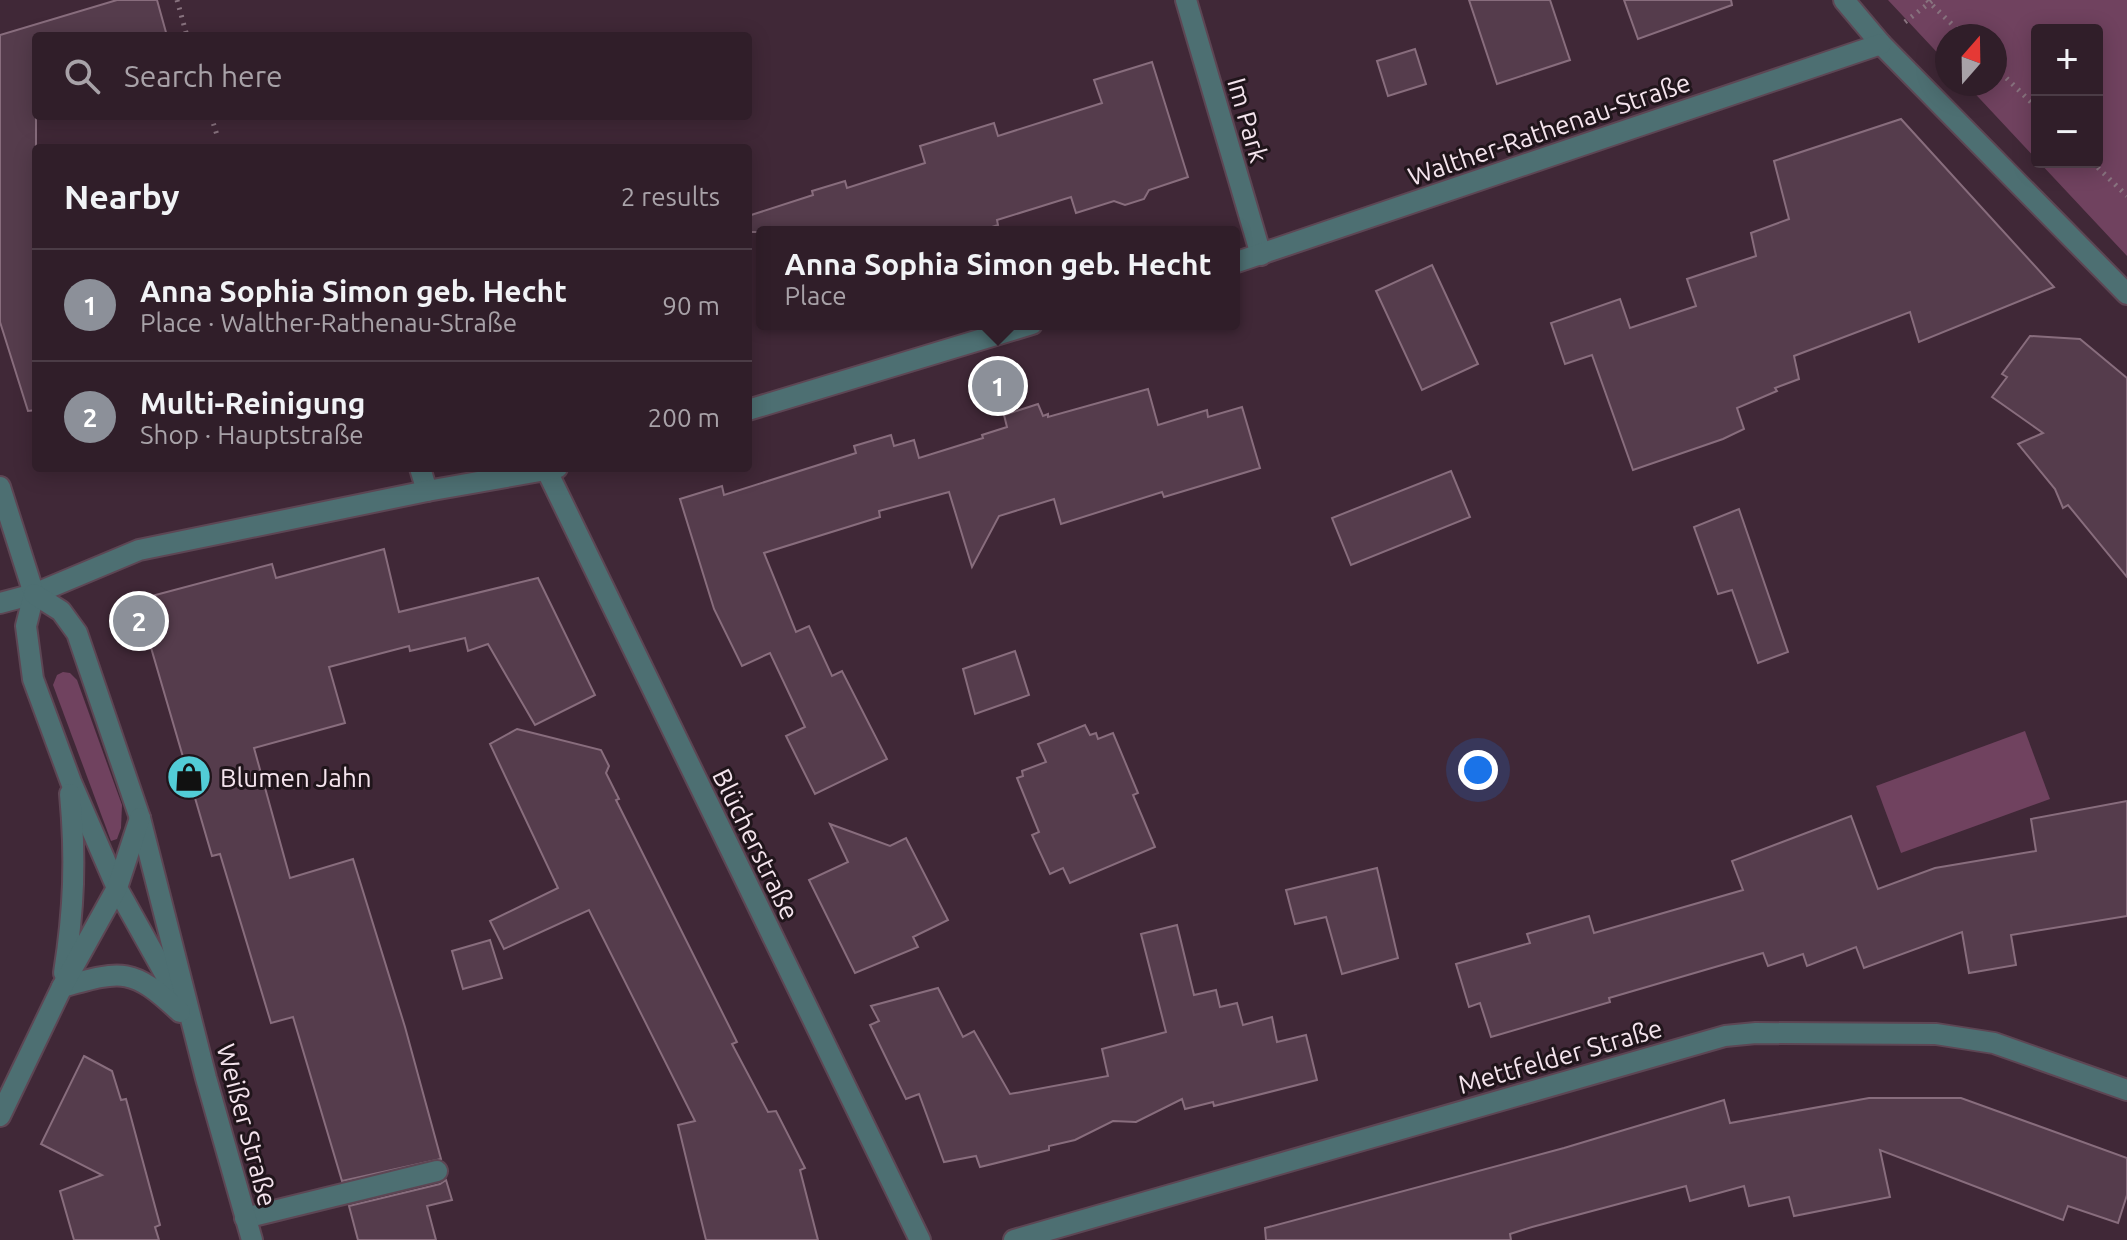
<!DOCTYPE html>
<html lang="en">
<head>
<meta charset="utf-8">
<style>
  :root { --surface:#301e29; --page:#3c2b35; --text:#f1f3f6; --muted:#a8a2a8; --line:#4b3c46; --accent:#8c9099 }
  body { margin:0; font-family:Ubuntu,sans-serif; background:var(--page); color:var(--text) }
  .controls { position:absolute; right:24px; top:24px; display:grid; overflow:hidden; border-radius:8px; box-shadow:0 4px 20px #0003 }
  .controls button { width:72px; height:72px; display:grid; place-items:center; padding:0; border:0; border-bottom:2px solid var(--line); background:var(--surface); color:var(--text); font:40px sans-serif }
  .compass { position:absolute; left:1935px; top:24px; width:72px; height:72px; border-radius:50%; background:var(--surface); box-shadow:0 4px 20px #0003; rotate:20deg }
  .you { position:absolute; left:1478px; top:770px; width:28px; height:28px; margin:-20px; border:6px solid #fff; border-radius:50%; background:#1a73e8; box-shadow:0 0 0 12px #1a73e833 }
  .badge { display:grid; place-items:center; width:52px; height:52px; border-radius:50%; background:var(--accent); color:#fff; font-size:26px; font-weight:700 }
  .pin { position:absolute; translate:-50% -50%; border:4px solid #fff; box-shadow:0 2px 8px #0006 }
  .popup { position:absolute; left:756px; top:226px; width:484px; height:104px; box-sizing:border-box; display:grid; place-content:center; border-radius:8px; background:var(--surface); filter:drop-shadow(0 2px 6px #0005); font-size:26px; white-space:nowrap; color:var(--muted) }
  .popup b { font-size:30px; color:var(--text) }
  .popup::after { content:''; position:absolute; left:50%; top:100%; margin-left:-16px; border:16px solid transparent; border-top-color:var(--surface) }
  .list { margin:0; padding:0; list-style:none }
  h2 { display:flex; justify-content:space-between; align-items:center; height:104px; margin:0; padding:0 32px; font-size:34px }
  h2 small { font-size:26px; font-weight:400; color:var(--muted) }
  .list li { display:grid; grid-template-columns:52px 1fr auto; gap:24px; align-items:center; box-sizing:border-box; height:112px; padding:0 32px; border-top:2px solid var(--line) }
  .list b { display:block; font-size:30px; white-space:nowrap }
  .list p { margin:0; font-size:26px; white-space:nowrap; color:var(--muted) }
  .list em { font-size:26px; font-style:normal; color:var(--muted) }
  .icon { flex:none; width:44px; height:44px; fill:none; stroke:currentColor; stroke-width:2; stroke-linecap:round; stroke-linejoin:round }
  .map { position:relative; flex:none; width:2127px; height:1240px; overflow:hidden }
  .search { position:absolute; background:var(--surface); box-shadow:0 4px 20px #0003; left:32px; top:32px; width:720px; height:88px; display:flex; align-items:center; gap:20px; box-sizing:border-box; padding:0 28px; border-radius:8px; color:var(--muted); font-size:30px }
  .panel { position:absolute; background:var(--surface); box-shadow:0 4px 20px #0003; left:32px; top:144px; width:720px; height:328px; border-radius:8px }
  .map>svg:first-child { display:block }
</style>
</head>
<body>
<div class="map">
<svg width="2127" height="1240" viewBox="0 0 2127 1240">
  <rect width="100%" height="100%" fill="#402837"/>
  <!-- green -->
  <g fill="#70425f">
    <path d="M 1888,0 L 2127,0 L 2127,256 L 2039,162 L 2097,162 L 2097,30 L 2037,30 L 2037,160 L 1966,84 L 1995,84 L 1995,36 L 1947,36 L 1947,63 Z"/>
    <path d="M 63,672 L 70,673 L 77,680 L 122,805 L 121,828 L 117,839 L 111,841 L 53,685 L 57,675 Z"/>
    <path d="M 2025,731 L 2050,799 L 1901,853 L 1876,786 Z"/>
  </g>
  <!-- building -->
  <g fill="#553c4c" stroke="#886d7d" stroke-width="2">
    <path d="M 117,0 L 157,0 L 167,36 L 36,36 L 36,410 L 28,411 L 0,322 L 0,35 Z"/>
    <path d="M 1469,0 L 1550,0 L 1570,60 L 1497,84 Z"/>
    <path d="M 1624,0 L 1731,0 L 1732,5 L 1638,39 Z"/>
    <path d="M 1415,49 L 1426,84 L 1388,96 L 1377,61 Z"/>
    <path d="M 1152,62 L 1188,177 L 1149,190 L 1144,199 L 1125,205 L 1114,201 L 1076,213 L 1071,197 L 997,220 L 998,225 L 977,232 L 748,232 L 748,216 L 813,195 L 812,191 L 845,181 L 847,188 L 925,163 L 920,146 L 994,123 L 998,136 L 1102,103 L 1094,80 Z"/>
    <path d="M 1901,119 L 2054,287 L 1919,342 L 1910,312 L 1794,356 L 1799,379 L 1775,388 L 1777,391 L 1737,408 L 1744,429 L 1723,439 L 1633,470 L 1592,355 L 1565,364 L 1551,323 L 1620,299 L 1630,328 L 1696,306 L 1687,279 L 1756,256 L 1751,233 L 1789,219 L 1774,161 Z"/>
    <path d="M 1432,265 L 1478,364 L 1422,390 L 1376,291 Z"/>
    <path d="M 2030,336 L 2080,339 L 2127,378 L 2127,577 L 2068,505 L 2063,508 L 2055,489 L 2018,444 L 2043,433 L 1992,397 L 2007,377 L 2002,374 Z"/>
    <path d="M 1148,389 L 1158,425 L 1207,410 L 1208,417 L 1242,407 L 1260,468 L 1164,497 L 1162,492 L 1061,524 L 1054,499 L 999,516 L 972,567 L 949,492 L 879,511 L 880,517 L 764,553 L 796,632 L 809,626 L 832,676 L 842,671 L 887,759 L 815,794 L 786,736 L 805,727 L 770,653 L 742,666 L 714,609 L 680,499 L 722,486 L 724,495 L 856,453 L 854,446 L 891,435 L 894,446 L 914,440 L 919,458 L 983,438 L 982,435 L 1007,427 L 1004,415 L 1038,404 L 1043,416 L 1048,414 L 1048,417 Z"/>
    <path d="M 1451,471 L 1470,517 L 1351,565 L 1332,518 Z"/>
    <path d="M 1739,509 L 1788,652 L 1758,663 L 1732,590 L 1718,594 L 1694,527 Z"/>
    <path d="M 384,549 L 399,612 L 538,578 L 595,695 L 535,725 L 488,644 L 468,651 L 465,638 L 410,651 L 409,646 L 329,667 L 345,723 L 254,748 L 290,878 L 353,859 L 405,1027 L 441,1159 L 342,1181 L 293,1017 L 271,1023 L 220,854 L 212,856 L 147,634 L 143,635 L 133,601 L 272,564 L 276,578 Z"/>
    <path d="M 1015,651 L 1029,695 L 975,714 L 963,669 Z"/>
    <path d="M 1085,725 L 1090,735 L 1096,733 L 1098,739 L 1113,733 L 1138,793 L 1133,795 L 1155,847 L 1070,883 L 1063,868 L 1050,874 L 1032,835 L 1039,832 L 1017,778 L 1023,776 L 1022,771 L 1046,762 L 1038,744 Z"/>
    <path d="M 517,729 L 601,750 L 609,766 L 606,773 L 619,799 L 616,800 L 737,1042 L 732,1044 L 768,1112 L 776,1111 L 805,1168 L 800,1170 L 818,1240 L 706,1240 L 678,1125 L 695,1121 L 589,910 L 504,949 L 490,921 L 558,888 L 490,744 Z"/>
    <path d="M 2127,801 L 2127,916 L 2011,935 L 2016,965 L 1969,973 L 1962,932 L 1864,968 L 1856,947 L 1807,966 L 1803,954 L 1768,966 L 1763,953 L 1609,998 L 1610,1002 L 1491,1037 L 1480,1003 L 1469,1007 L 1456,964 L 1530,943 L 1527,934 L 1589,916 L 1594,933 L 1743,890 L 1732,861 L 1851,816 L 1878,889 L 1935,868 L 2036,851 L 2031,819 Z"/>
    <path d="M 830,824 L 890,846 L 906,838 L 948,920 L 913,937 L 918,947 L 855,973 L 809,880 L 848,862 Z"/>
    <path d="M 1377,868 L 1398,958 L 1342,974 L 1326,917 L 1295,924 L 1286,890 Z"/>
    <path d="M 1177,925 L 1194,995 L 1216,990 L 1220,1007 L 1237,1003 L 1243,1025 L 1272,1017 L 1277,1042 L 1306,1035 L 1317,1080 L 1214,1106 L 1213,1102 L 1185,1109 L 1182,1099 L 1136,1122 L 1113,1121 L 1075,1140 L 1049,1146 L 1049,1150 L 980,1167 L 976,1156 L 944,1162 L 919,1094 L 906,1099 L 870,1025 L 879,1021 L 871,1006 L 938,988 L 963,1037 L 974,1031 L 1010,1094 L 1108,1076 L 1102,1049 L 1166,1032 L 1141,934 Z"/>
    <path d="M 490,940 L 502,978 L 463,989 L 452,951 Z"/>
    <path d="M 84,1056 L 112,1071 L 121,1100 L 126,1099 L 160,1225 L 155,1227 L 159,1240 L 74,1240 L 60,1191 L 102,1175 L 41,1144 Z"/>
    <path d="M 1869,1098 L 1961,1098 L 2127,1158 L 2127,1195 L 2118,1223 L 2068,1206 L 2063,1220 L 1880,1150 L 1890,1197 L 1794,1216 L 1789,1197 L 1749,1206 L 1744,1186 L 1690,1201 L 1686,1186 L 1532,1227 L 1510,1234 L 1511,1240 L 1266,1240 L 1265,1228 L 1564,1148 L 1724,1100 L 1730,1123 Z"/>
    <path d="M 446,1180 L 452,1200 L 427,1206 L 436,1240 L 358,1240 L 349,1206 L 440,1184 Z"/>
  </g>
  <g fill="none" stroke-linecap="round" stroke-linejoin="round">
    <!-- service casing -->
    <g stroke="#5d4654" stroke-width="24">
      <g id="service">
        <path d="M 420,468 L 427,491"/>
        <path d="M 245,1218 L 437,1171"/>
      </g>
    </g>
    <!-- minor casing -->
    <g stroke="#5d4654" stroke-width="24">
      <g id="minor">
        <path d="M 1186,0 L 1261,255"/>
        <path d="M 1844,0 L 1881,44 L 2127,294"/>
        <path d="M 1234,263 L 1881,44"/>
        <path d="M 748,410 L 1032,324"/>
        <path d="M 547,471 L 920,1240"/>
        <path d="M 0,603 L 34,594 L 139,550 L 427,491 L 557,468"/>
        <path d="M 1014,1240 L 1725,1036 L 1756,1033 L 1936,1034 L 1994,1043 L 2127,1090"/>
      </g>
    </g>
    <!-- tertiary casing -->
    <g stroke="#5d4654" stroke-width="24">
      <g id="tertiary">
        <path d="M 0,487 L 34,594 L 26,626 L 33,679 L 71,782 L 117,888 L 179,999"/>
        <path d="M 34,594 L 61,611 L 77,633 L 140,818 L 206,1078 L 252,1240"/>
        <path d="M 64,973 C 74,910 76,858 70,794"/>
        <path d="M 62,987 C 123,970 132,967 180,1012"/>
        <path d="M 0,1116 L 62,987 L 117,888 L 140,818"/>
      </g>
    </g>
    <!-- path -->
    <g stroke="#88737f" stroke-width="5" stroke-dasharray="2 6" stroke-linecap="butt">
      <path d="M 177,0 L 187,36"/>
      <path d="M 1927,0 L 1964,36"/>
      <path d="M 1905,22 L 1933,0"/>
      <path d="M 1995,67 L 2037,108"/>
      <path d="M 211,116 L 217,135"/>
      <path d="M 2092,162 L 2127,196"/>
    </g>
    <!-- service -->
    <use href="#service" stroke="#4d6f72" stroke-width="20"/>
    <!-- minor -->
    <use href="#minor" stroke="#4d6f72" stroke-width="20"/>
    <!-- tertiary -->
    <use href="#tertiary" stroke="#4d6f72" stroke-width="20"/>
  </g>
  <!-- icons -->
  <defs>
    <g id="shop-disc" transform="scale(2.3)"><circle r="9.5" fill="#52ccd6" stroke="#20151b"/><path d="M-5-2.5h2.3a2.7 3.5 0 0 1 5.4 0H5L5.5 6h-11ZM-1.5-2.5h3a1.5 2.3 0 0 0-3 0Z" fill="#111"/></g>
  </defs>
  <g fill-rule="evenodd">
    <use href="#shop-disc" x="189" y="777"/>
  </g>
  <g text-anchor="middle" dominant-baseline="central" stroke-width="6" stroke-linejoin="round" paint-order="stroke">
    <!-- street labels -->
    <g font-size="26" fill="#f4e4ed" stroke="#20151b">
      <text transform="translate(1248 120) rotate(74)">Im Park</text>
      <text transform="translate(1549 129) rotate(-19)">Walther-Rathenau-Straße</text>
      <text transform="translate(756 844) rotate(64)">Blücherstraße</text>
      <text transform="translate(1560 1056) rotate(-16)">Mettfelder Straße</text>
      <text transform="translate(247 1125) rotate(75)">Weißer Straße</text>
    </g>
    <!-- poi labels -->
    <g font-size="26" fill="#f4e4ed" stroke="#20151b" text-anchor="start">
      <text x="220" y="777">Blumen Jahn</text>
    </g>
  </g>
</svg>
<div class="controls">
<button>+</button>
<button>−</button>
</div>
<svg class="compass" viewBox="-18 -18 36 36"><path d="M0-13l5 13h-10z" fill="#e53935"/><path d="M0 13l5-13h-10z" fill="#a8a2a8"/></svg>
<div class="you"></div>
<div class="pin badge" style="left:998px;top:386px">1</div>
<div class="popup"><b>Anna Sophia Simon geb. Hecht</b>Place</div>
<div class="pin badge" style="left:139px;top:621px">2</div>
<div class="search"><svg class="icon" aria-label="search" viewBox="0 0 24 24"><circle cx="10" cy="10" r="6"/><path d="M15 15l6 6"/></svg>Search here</div>
<section class="panel">
<h2>Nearby<small>2 results</small></h2>
<ul class="list">
<li><span class="badge">1</span><div><b>Anna Sophia Simon geb. Hecht</b><p>Place · Walther-Rathenau-Straße</p></div><em>90 m</em></li>
<li><span class="badge">2</span><div><b>Multi-Reinigung</b><p>Shop · Hauptstraße</p></div><em>200 m</em></li>
</ul>
</section>
</div>
</body>
</html>
